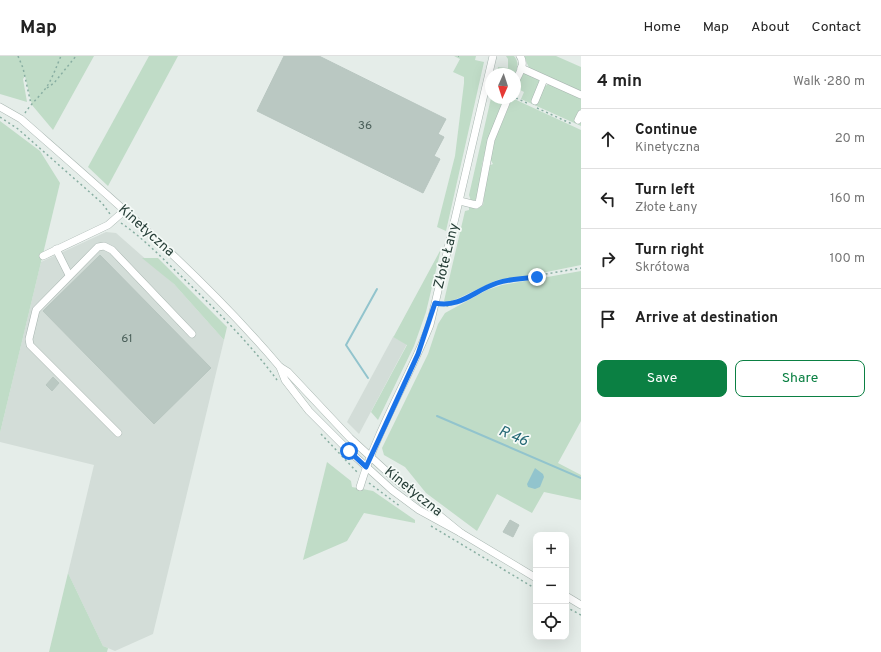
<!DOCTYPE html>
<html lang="en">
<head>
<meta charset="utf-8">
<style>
  :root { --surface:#fff; --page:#f6f6f6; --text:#222; --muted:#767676; --line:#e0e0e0; --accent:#0b8043 }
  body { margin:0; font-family:Overpass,sans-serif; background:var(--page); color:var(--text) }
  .controls { position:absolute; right:12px; bottom:12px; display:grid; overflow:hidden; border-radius:8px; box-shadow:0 4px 16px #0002 }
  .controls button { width:36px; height:36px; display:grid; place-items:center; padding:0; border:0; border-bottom:1px solid var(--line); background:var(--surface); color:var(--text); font:20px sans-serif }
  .compass { position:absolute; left:485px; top:12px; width:36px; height:36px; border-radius:50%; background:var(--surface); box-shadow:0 4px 16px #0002; rotate:183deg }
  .stop { position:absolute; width:12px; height:12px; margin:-9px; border:3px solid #1a73e8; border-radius:50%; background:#fff }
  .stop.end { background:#1a73e8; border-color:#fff; box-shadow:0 1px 4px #0008 }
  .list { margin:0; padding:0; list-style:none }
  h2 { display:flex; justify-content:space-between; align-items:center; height:52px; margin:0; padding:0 16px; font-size:17px }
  h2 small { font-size:13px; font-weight:400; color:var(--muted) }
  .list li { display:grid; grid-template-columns:26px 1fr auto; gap:12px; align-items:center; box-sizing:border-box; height:60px; padding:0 16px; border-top:1px solid var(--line) }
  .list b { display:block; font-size:15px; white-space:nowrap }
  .list p { margin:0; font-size:13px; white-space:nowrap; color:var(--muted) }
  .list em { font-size:13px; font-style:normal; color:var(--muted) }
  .actions { display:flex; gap:8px; padding:12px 16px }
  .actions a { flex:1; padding:9px 0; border:1px solid var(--accent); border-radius:8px; text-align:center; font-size:14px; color:var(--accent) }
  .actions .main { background:var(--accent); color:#fff }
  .icon { flex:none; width:22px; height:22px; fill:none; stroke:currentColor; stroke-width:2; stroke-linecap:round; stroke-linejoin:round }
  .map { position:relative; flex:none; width:581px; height:596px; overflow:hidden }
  header { display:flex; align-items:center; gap:24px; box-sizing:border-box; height:56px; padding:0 20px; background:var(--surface); border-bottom:1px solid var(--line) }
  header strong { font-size:19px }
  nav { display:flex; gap:22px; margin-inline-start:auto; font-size:14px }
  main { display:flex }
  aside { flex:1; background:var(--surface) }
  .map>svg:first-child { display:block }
</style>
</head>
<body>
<header>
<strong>Map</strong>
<nav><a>Home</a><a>Map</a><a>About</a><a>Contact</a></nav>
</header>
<main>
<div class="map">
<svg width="581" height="596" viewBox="0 0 581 596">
  <rect width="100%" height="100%" fill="#e5ede9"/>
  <!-- built -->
  <g fill="#d3ddd8">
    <path d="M 106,176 L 116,177 L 174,228 L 224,284 L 153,578 L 115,595 L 103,590 L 68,517 L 94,409 L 0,386 L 0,377 L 41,206 Z"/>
    <path d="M 393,281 L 407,288 L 359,378 L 347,366 Z"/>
  </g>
  <!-- green -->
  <g fill="#c0dcc7">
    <path d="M 0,0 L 94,0 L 53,74 L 32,49 L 25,20 L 23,23 L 27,46 L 0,38 Z"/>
    <path d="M 149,0 L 178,0 L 108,130 L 88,111 Z"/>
    <path d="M 454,0 L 476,0 L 475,4 L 484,6 L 446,175 L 437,171 L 455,100 L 464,27 L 464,21 L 453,16 L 460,3 Z"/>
    <path d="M 506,0 L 514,0 C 519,6 518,12 515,19 L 497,18 L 498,11 L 508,12 L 508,3 Z"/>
    <path d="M 524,0 L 556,0 L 581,11 L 581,35 L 529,12 Z"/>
    <path d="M 525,16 L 539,22 L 545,30 L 549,28 L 581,42 L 581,53 L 575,65 L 581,62 L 581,70 L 521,43 L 524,36 L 516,32 L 523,18 Z"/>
    <path d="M 491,42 L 505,42 L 489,81 L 482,108 L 478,141 L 475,144 L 471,145 L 469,139 Z"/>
    <path d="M 512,42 L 581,74 L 581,209 L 522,221 L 497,224 L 459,242 L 449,246 L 444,245 L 465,155 L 469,154 L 469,151 L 477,153 L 483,149 L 488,110 L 493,108 L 490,103 L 492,91 Z"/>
    <path d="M 0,65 L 40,95 L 60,127 L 0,377 Z"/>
    <path d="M 441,193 L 426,256 L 414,290 L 378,364 L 371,356 L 407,289 L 393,281 L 394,280 Z"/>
    <path d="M 142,202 L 158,202 L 227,271 L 224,284 L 174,228 Z"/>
    <path d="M 581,215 L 581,365 L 558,407 L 581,419 L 581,444 L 544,436 L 532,457 L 497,438 L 477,475 L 426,437 L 405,411 L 384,399 L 382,392 L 428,298 L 438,268 L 445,257 L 487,234 L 502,229 Z"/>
    <path d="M 327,406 L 351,425 L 352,431 L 373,435 L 415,464 L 415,467 L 364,457 L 347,485 L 303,504 Z"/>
    <path d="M 68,517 L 103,590 L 108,592 L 107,596 L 49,596 Z"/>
  </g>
  <!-- water -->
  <path fill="#92c4cd" d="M 535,412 L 543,418 L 544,421 L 540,431 L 535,433 L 528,431 L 527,428 Z"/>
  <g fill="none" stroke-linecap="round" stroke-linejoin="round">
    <!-- stream -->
    <g stroke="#92c4cd" stroke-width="2">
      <path d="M 368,322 L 346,289 L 377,233"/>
      <path d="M 437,360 L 581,422"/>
    </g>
  </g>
  <!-- building -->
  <g fill="#bac8c2" stroke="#b8c6c0">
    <path d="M 284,0 L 319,0 L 446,63 L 438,78 L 444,81 L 434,100 L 440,103 L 423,137 L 257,55 Z"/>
    <path d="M 100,199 L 211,312 L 154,368 L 43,255 Z"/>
    <path d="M 53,321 L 59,327 L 52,335 L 46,329 Z"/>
    <path d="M 510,464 L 519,469 L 513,481 L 503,476 Z"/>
  </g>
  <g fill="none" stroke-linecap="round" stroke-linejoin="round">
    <!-- minor casing -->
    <g stroke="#a8b5b0" stroke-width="8">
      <g id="minor">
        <path d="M 521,12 L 581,39"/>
        <path d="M 515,26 C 519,18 526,8 520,0"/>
        <path d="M 535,45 L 544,23"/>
        <path d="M 0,51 L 21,63 C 111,142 203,220 280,311 L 288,316 L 350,382 L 396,424 L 461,477"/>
        <path d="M 578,64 L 581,58"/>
        <path d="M 460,145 L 476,149 L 479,147 L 491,84 L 508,42"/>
        <path d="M 56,193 L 69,219"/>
        <path d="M 43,200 L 108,169 L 124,155"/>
        <path d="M 280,311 L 285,324 L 309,355 L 349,395 L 392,434 L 419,454 L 461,477 L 536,522"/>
        <path d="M 118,377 L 30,289 L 29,283 L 36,254 L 98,191 L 104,190 L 112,194 L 192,278"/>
        <path d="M 360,431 C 377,374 408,324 430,269 L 493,0"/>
        <path d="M 566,540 L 581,549"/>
      </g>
    </g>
    <!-- path -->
    <g stroke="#88aea2" stroke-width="1.5" stroke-dasharray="2 3" stroke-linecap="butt">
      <path d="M 18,0 L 23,12 L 31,48"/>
      <path d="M 458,0 L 459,0"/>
      <path d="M 47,32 L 54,27 L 76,0"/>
      <path d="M 516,42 L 529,48"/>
      <path d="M 537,52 L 572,68"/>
      <path d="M 25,57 C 32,46 44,37 49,27 C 54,18 57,9 61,0"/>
      <path d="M 0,61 L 18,73 L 102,147 L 110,158"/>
      <path d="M 121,167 C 142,181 162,202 180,219 C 214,252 249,286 277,324"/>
      <path d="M 442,248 L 447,250 L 456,247 L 499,226 L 581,212"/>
      <path d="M 321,378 L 357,416"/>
      <path d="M 369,427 L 401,451"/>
      <path d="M 431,470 L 536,533"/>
      <path d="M 566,551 L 581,559"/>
    </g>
    <!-- minor -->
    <use href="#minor" stroke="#fff" stroke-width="7"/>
  </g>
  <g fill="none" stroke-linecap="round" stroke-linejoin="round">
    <!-- route -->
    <path stroke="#1a73e8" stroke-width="5" d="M 349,395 L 366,411 L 418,298 L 435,247 C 461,252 473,235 497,227 C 509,223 524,222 537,221"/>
  </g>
  <g text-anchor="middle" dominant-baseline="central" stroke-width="3.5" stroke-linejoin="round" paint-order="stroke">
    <!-- number labels -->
    <g font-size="12" fill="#4b605a">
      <text x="365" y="70">36</text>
      <text x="127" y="283">61</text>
    </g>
    <!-- street labels -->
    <g font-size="14" fill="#263e37" stroke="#f5faf7">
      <text transform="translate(146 175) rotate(42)">Kinetyczna</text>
      <text transform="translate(447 200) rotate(-76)">Złote Łany</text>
      <text transform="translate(413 436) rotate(39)">Kinetyczna</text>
    </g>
    <!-- water labels -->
    <g font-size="15" font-style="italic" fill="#246875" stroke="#f5faf7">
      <text transform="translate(513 381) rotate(23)">R 46</text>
    </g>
  </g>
</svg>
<div class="controls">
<button>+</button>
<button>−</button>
<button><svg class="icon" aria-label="locate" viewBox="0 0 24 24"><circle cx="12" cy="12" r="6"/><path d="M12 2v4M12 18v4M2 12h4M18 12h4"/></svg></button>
</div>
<svg class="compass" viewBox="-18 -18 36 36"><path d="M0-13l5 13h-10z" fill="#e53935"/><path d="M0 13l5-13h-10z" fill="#767676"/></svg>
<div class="stop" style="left:349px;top:395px"></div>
<div class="stop end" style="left:537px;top:221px"></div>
</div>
<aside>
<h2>4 min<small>Walk · 280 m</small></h2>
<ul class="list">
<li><svg class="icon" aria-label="ahead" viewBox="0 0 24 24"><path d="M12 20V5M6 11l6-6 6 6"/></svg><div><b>Continue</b><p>Kinetyczna</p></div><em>20 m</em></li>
<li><svg class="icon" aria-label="left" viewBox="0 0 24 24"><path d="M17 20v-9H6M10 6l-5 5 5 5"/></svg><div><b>Turn left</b><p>Złote Łany</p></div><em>160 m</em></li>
<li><svg class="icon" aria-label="right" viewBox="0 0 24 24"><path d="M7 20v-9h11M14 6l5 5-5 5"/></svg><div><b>Turn right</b><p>Skrótowa</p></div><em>100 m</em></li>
<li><svg class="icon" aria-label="arrive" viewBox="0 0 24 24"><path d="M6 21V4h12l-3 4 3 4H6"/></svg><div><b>Arrive at destination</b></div></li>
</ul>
<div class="actions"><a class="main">Save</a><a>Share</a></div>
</aside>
</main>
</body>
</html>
